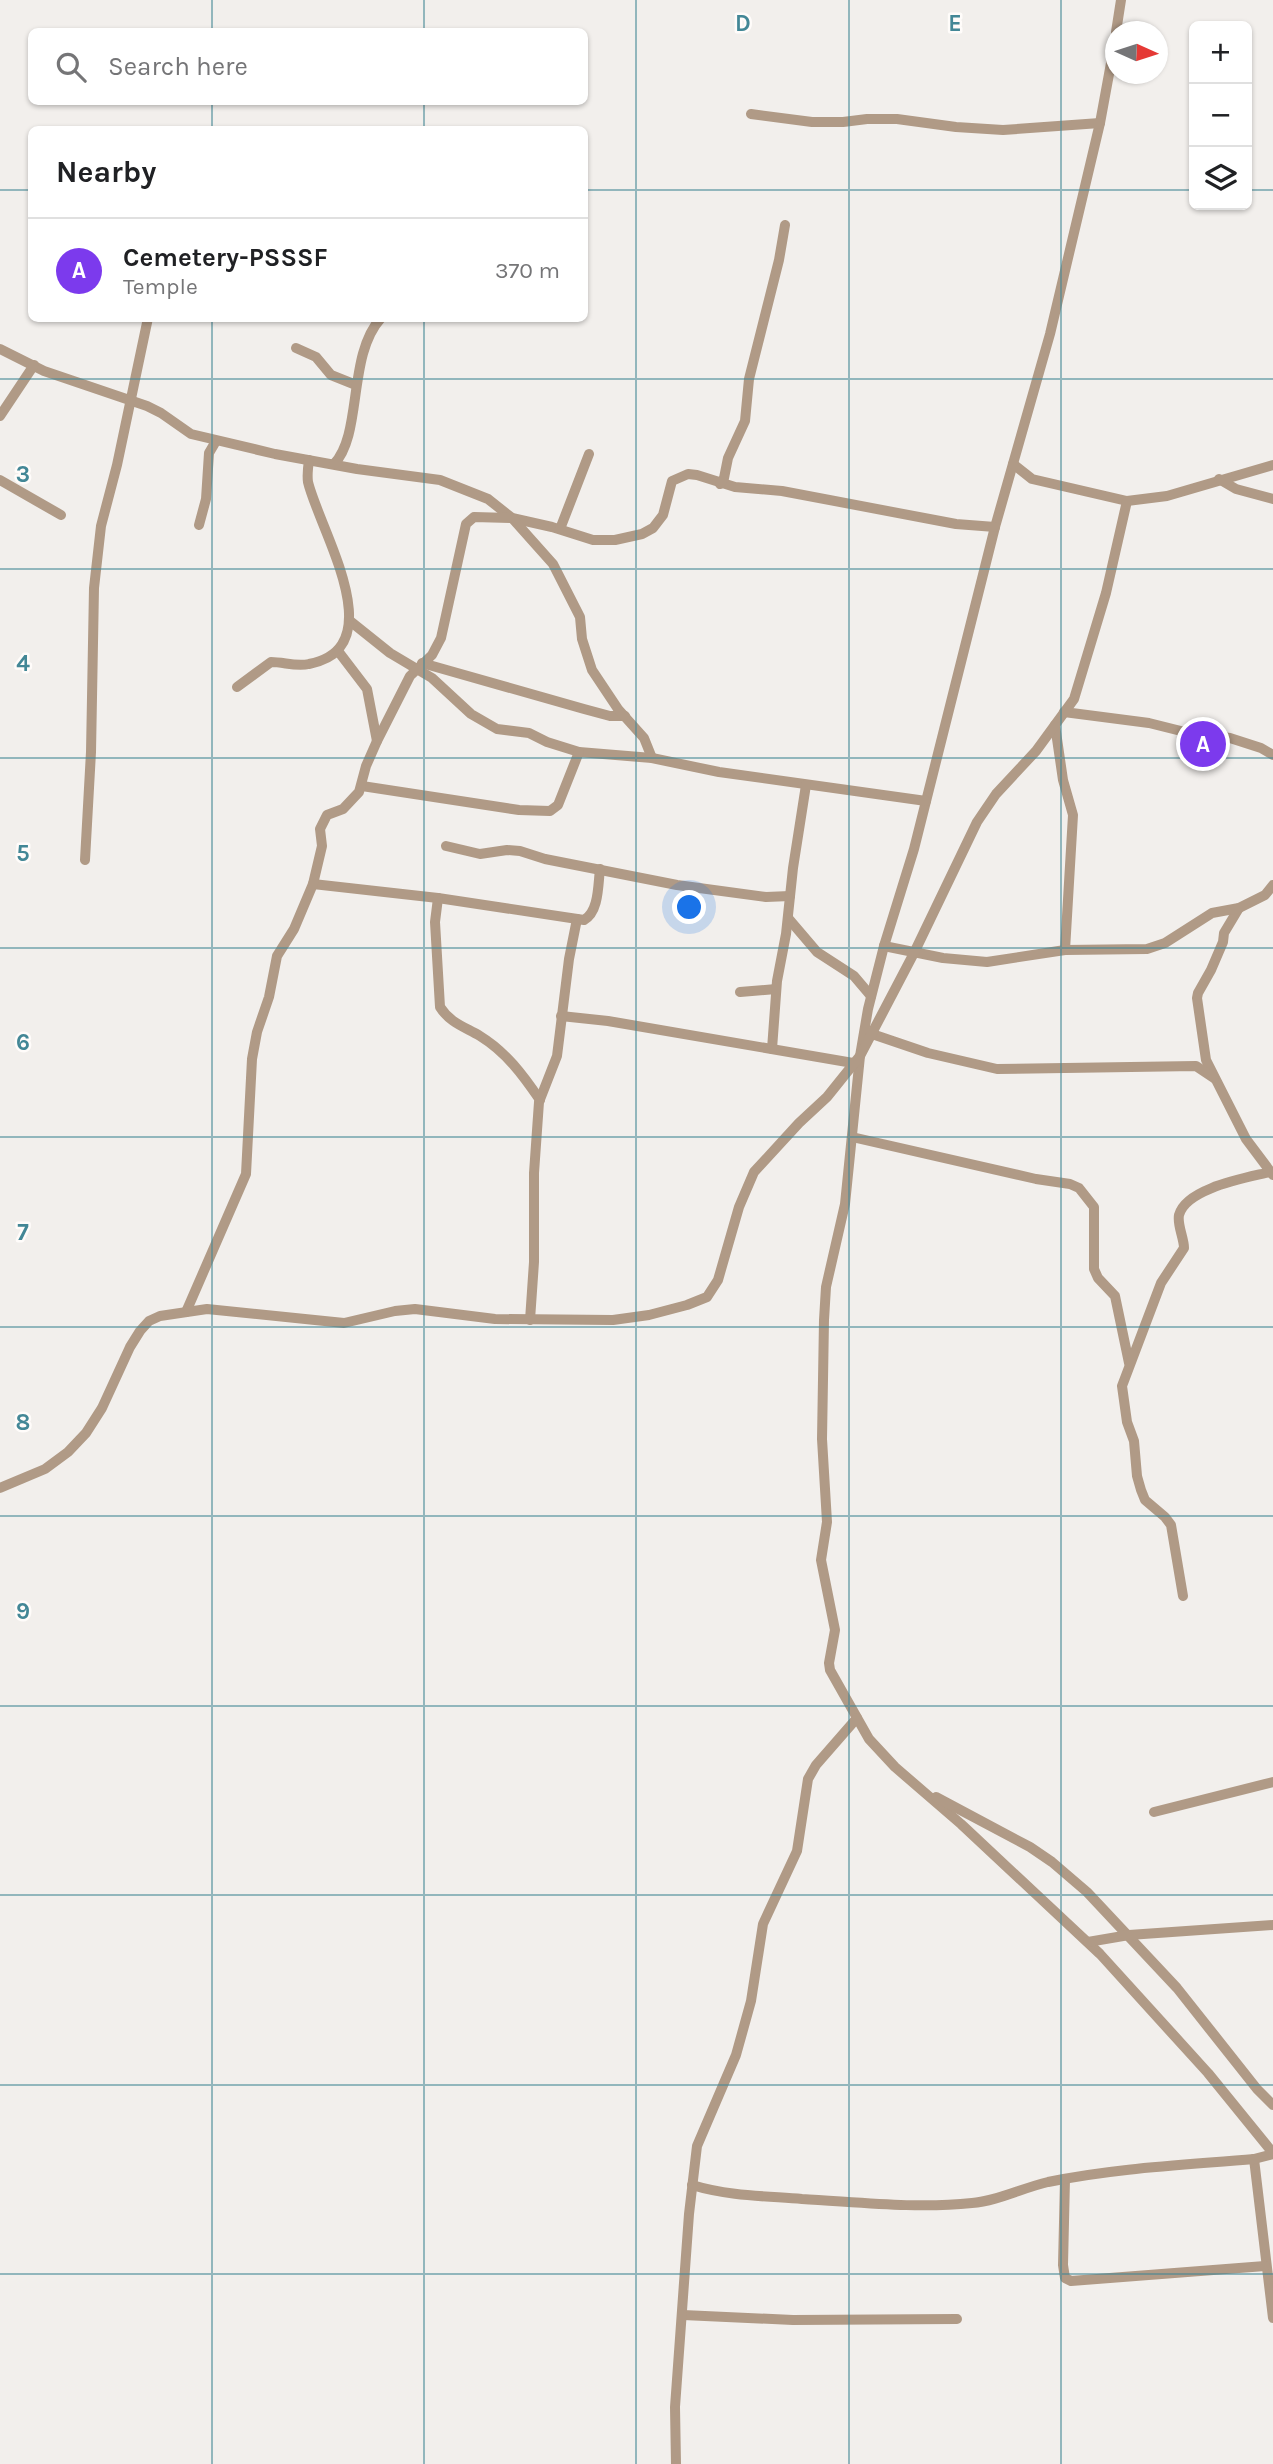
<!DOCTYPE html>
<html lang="en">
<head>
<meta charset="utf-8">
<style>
  :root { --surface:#fff; --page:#f6f6f6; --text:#202124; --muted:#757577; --line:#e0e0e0; --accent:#7c3aed }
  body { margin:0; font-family:Karla,sans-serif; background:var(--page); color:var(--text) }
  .controls { position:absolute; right:21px; top:21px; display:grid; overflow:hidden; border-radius:10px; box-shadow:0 2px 5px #0004 }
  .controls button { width:63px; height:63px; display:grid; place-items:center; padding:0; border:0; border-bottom:2px solid var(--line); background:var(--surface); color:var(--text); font:35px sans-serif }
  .compass { position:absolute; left:1105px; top:21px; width:63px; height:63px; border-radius:50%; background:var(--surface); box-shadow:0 2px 5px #0004; rotate:93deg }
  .you { position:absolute; left:690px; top:908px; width:24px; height:24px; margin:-18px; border:5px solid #fff; border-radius:50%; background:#1a73e8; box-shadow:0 0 0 10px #1a73e833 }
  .badge { display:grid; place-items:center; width:46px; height:46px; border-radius:50%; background:var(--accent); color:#fff; font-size:23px; font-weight:700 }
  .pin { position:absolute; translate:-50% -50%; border:4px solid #fff; box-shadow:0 2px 7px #0006 }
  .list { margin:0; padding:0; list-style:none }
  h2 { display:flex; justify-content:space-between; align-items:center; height:91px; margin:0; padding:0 28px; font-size:30px }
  h2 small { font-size:23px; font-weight:400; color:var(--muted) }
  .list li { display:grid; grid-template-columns:46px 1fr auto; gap:21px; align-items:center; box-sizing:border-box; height:105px; padding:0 28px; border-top:2px solid var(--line) }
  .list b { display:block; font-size:26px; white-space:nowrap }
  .list p { margin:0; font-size:23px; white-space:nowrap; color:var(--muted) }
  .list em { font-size:23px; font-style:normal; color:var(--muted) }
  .icon { flex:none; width:38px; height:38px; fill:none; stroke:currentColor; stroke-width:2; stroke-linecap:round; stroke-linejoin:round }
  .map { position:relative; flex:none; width:1273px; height:2464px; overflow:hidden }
  .search { position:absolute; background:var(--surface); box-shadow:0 2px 5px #0004; left:28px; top:28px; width:560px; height:77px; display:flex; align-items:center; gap:18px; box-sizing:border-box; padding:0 24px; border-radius:10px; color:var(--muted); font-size:26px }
  .panel { position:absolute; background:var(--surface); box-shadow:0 2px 5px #0004; left:28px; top:126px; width:560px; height:196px; border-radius:10px }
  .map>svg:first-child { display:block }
</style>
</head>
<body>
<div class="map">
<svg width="1273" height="2464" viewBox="0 0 1273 2464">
  <rect width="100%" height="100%" fill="#f2efec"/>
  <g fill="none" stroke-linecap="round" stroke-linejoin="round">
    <!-- minor -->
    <g stroke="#b09a86" stroke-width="10">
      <path d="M 1116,32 L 1121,0"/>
      <path d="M 1116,36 L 1100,123 L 1050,334 L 995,527 L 914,849 L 884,946 L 868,1009 L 860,1056 L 845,1204 L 826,1287 L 824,1320 L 822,1439 L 827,1522 L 821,1560 L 835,1630 L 829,1663 L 830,1670 L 869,1739 L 895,1767 L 961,1824 L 1100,1954 L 1208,2073 L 1273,2153"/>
      <path d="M 751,114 L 812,122 L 843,122 L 867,119 L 897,119 L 956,127 L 1003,130 L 1100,123"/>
      <path d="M 296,348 L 316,357 L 331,375 L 356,385"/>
      <path d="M 0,349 L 44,371 L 147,406 L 161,413 L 191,434 L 275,454 L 357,469 L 440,480 L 488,499 L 512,518 L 552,527 L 593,540 L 615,540 L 642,534 L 653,528 L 663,515 L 672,481 L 688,474 L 697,475 L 735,487 L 782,491 L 956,524 L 995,527"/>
      <path d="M 0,416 L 34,365"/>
      <path d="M 334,464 C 363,434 347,355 381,318"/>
      <path d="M 1013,464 L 1032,479 L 1127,501 L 1167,496 L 1273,465"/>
      <path d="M 1219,479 L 1236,489 L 1273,499"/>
      <path d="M 0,480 L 61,515"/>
      <path d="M 720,484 L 724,478 L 728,458 L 745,421 L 749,379 L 779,260 L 785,225"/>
      <path d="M 199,525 L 206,499 L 209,453 L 216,441"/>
      <path d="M 560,529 L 589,454"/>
      <path d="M 350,621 L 390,653 L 432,678 L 471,714 L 497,729 L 529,733 L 547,742 L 579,752 L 652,758 L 719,772 L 926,801"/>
      <path d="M 338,651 L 367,689 L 377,741"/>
      <path d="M 422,663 L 584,709 L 610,716 L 625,716"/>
      <path d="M 237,687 L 271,662 C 284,662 296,667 309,664 C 394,648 319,529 308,482 C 307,475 308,467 309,460"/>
      <path d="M 1064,712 L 1149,723 L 1185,732 L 1230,738 L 1261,748 L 1273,755"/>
      <path d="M 1055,725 L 1063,780 L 1073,815 L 1065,950"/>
      <path d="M 362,786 L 519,810 L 550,811 L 558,805 L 579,752"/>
      <path d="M 446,846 L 480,854 L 507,850 L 520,851 L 545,859 L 677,885 L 766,897 L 790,896"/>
      <path d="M 85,860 L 91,752 L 94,588 L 101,526 L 117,465 L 148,318"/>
      <path d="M 313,884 L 438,898 L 584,920 C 599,912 598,885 600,869"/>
      <path d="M 438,898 L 435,922 L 440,1007 C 450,1023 465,1027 480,1036 C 506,1052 523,1075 540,1100"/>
      <path d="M 1239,908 L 1224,933 L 1223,942 L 1211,970 L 1198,993 L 1197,998 L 1206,1060 L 1246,1139 L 1273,1175"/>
      <path d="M 788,918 L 817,952 L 854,976 L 871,996"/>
      <path d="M 884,946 L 943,958 L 987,962 L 1065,950 L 1147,949 L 1165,943 L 1212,913 L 1239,908 L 1265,895 L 1273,885"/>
      <path d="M 740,992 L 776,989"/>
      <path d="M 561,1016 L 608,1021 L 853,1063"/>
      <path d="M 872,1034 L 928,1053 L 997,1069 L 1196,1066 L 1214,1078"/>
      <path d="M 772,1049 L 777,981 L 786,934 L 793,868 L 806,785"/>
      <path d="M 852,1137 L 1036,1179 L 1070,1184 L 1079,1188 L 1094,1207 L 1094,1269 L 1098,1278 L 1115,1296 L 1129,1363"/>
      <path d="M 186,1312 L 246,1174 L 252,1059 L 257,1032 L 269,997 L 277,956 L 294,929 L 313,884 L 322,846 L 320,829 L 327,815 L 343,809 L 359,792 L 366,766 L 377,741 L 410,676 L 432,655 L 441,638 L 466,524 L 474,517 L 512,518 L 553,564 L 580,617 L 582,639 L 592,670 L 618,709 L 644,738 L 652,758"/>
      <path d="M 530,1320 L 534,1262 L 534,1173 L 539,1102 L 557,1056 L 569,959 L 577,919"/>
      <path d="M 0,1488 L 45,1469 L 68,1452 L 86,1433 L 102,1408 L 130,1347 L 140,1331 L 149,1321 L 160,1316 L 207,1309 L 344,1323 L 395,1311 L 415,1309 L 495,1319 L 613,1320 L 649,1315 L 687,1305 L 707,1297 L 718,1280 L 739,1207 L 754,1172 L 799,1123 L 827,1097 L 860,1056 L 914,953 L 977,822 L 996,794 L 1036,751 L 1074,699 L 1106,593 L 1127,501"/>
      <path d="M 1183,1596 L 1171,1525 L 1165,1517 L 1145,1500 L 1141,1490 L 1137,1476 L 1134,1441 L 1127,1422 L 1122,1386 L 1161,1283 L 1184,1248 C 1184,1238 1177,1225 1179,1215 C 1186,1188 1246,1178 1270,1172"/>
      <path d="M 936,1797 L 1030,1847 L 1052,1862 L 1087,1892 L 1177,1988 L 1257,2089 L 1273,2105"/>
      <path d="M 1154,1812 L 1273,1782"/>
      <path d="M 1088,1942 L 1129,1935 L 1273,1925"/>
      <path d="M 1254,2159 L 1273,2318"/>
      <path d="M 1065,2179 L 1063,2265 L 1065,2278 L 1071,2281 L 1265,2266"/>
      <path d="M 692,2185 C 728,2196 765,2196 802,2199 C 858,2202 915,2209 972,2203 C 998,2201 1022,2188 1048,2182 C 1116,2168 1185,2165 1254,2159 L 1273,2154"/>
      <path d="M 683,2315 L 793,2320 L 957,2319"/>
      <path d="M 676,2464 L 675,2407 L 689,2214 L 697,2146 L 736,2055 L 751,2001 L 763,1924 L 797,1851 L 808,1779 L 816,1765 L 857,1718"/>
    </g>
  </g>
  <!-- grid -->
  <path fill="none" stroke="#438796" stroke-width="2" stroke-opacity="0.55" d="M 212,0 L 212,32M 424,0 L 424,32M 636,0 L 636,2464M 849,0 L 849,2464M 1061,0 L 1061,2464M 212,102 L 212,130M 424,102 L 424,130M 0,190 L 32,190M 584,190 L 1194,190M 1247,190 L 1273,190M 212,318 L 212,2464M 424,318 L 424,2464M 0,379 L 1273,379M 0,569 L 1273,569M 0,758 L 1273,758M 0,948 L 1273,948M 0,1137 L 1273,1137M 0,1327 L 1273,1327M 0,1516 L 1273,1516M 0,1706 L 1273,1706M 0,1895 L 1273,1895M 0,2085 L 1273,2085M 0,2274 L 1273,2274"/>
  <g font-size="23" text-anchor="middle" font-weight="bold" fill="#438796" stroke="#fffcfa" stroke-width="5" stroke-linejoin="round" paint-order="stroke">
    <text x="743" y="31">D</text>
    <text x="955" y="31">E</text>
    <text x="23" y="482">3</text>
    <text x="23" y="671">4</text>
    <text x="23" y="861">5</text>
    <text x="23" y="1050">6</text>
    <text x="23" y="1240">7</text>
    <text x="23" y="1430">8</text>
    <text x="23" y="1619">9</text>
  </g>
</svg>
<div class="controls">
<button>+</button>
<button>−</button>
<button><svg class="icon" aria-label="layers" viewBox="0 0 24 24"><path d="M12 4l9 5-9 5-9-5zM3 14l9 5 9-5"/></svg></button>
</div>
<svg class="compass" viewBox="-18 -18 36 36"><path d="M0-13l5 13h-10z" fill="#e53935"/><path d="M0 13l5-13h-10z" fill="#757577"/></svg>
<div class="you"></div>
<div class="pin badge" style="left:1203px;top:744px">A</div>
<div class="search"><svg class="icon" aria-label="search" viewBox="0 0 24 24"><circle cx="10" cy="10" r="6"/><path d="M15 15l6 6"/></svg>Search here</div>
<section class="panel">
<h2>Nearby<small></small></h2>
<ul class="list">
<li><span class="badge">A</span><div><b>Cemetery-PSSSF</b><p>Temple</p></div><em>370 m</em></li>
</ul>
</section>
</div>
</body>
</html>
